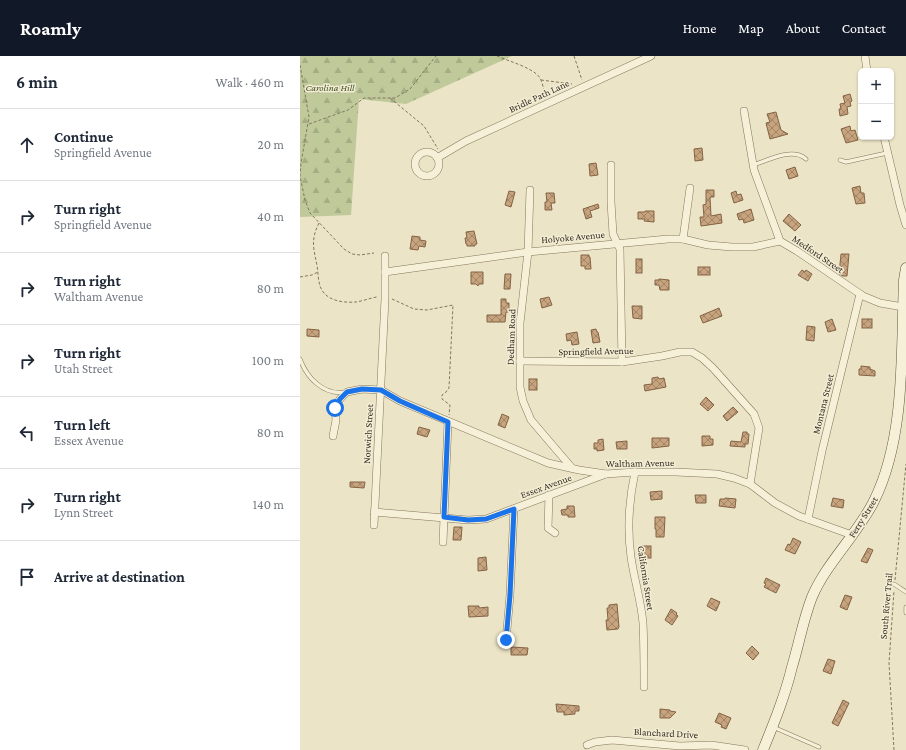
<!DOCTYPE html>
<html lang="en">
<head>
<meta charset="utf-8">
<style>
  :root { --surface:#fff; --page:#f6f6f7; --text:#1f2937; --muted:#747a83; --line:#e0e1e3; --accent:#111827 }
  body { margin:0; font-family:"Crimson Pro",serif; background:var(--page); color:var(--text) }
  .controls { position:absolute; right:12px; top:12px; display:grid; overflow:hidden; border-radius:6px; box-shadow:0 1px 3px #0004 }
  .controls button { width:36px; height:36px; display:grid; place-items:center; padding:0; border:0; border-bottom:1px solid var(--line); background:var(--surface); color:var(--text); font:20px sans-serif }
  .stop { position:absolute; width:12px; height:12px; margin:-9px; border:3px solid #1a73e8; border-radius:50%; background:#fff }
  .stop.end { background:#1a73e8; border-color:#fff; box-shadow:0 1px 4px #0008 }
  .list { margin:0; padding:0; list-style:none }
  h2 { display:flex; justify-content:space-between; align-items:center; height:52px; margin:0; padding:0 16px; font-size:17px }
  h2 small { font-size:13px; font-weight:400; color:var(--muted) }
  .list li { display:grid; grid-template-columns:26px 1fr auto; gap:12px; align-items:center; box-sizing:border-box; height:72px; padding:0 16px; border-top:1px solid var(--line) }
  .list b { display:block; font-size:15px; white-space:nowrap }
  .list p { margin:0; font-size:13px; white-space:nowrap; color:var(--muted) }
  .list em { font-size:13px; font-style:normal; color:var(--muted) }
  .icon { flex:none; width:22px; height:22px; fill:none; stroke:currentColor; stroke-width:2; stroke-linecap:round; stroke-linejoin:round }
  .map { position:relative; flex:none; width:606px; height:694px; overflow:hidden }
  header { display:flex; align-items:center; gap:24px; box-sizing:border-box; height:56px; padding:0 20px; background:var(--accent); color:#fff }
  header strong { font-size:19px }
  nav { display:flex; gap:22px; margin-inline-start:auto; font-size:14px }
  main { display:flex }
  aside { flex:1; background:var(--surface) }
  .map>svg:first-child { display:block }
</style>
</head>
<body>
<header>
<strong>Roamly</strong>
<nav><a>Home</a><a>Map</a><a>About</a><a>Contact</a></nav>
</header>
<main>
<aside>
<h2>6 min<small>Walk · 460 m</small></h2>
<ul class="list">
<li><svg class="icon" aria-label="ahead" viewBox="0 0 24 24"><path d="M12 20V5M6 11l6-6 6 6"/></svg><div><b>Continue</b><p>Springfield Avenue</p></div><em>20 m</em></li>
<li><svg class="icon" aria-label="right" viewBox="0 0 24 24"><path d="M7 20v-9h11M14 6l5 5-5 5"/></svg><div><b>Turn right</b><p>Springfield Avenue</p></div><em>40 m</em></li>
<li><svg class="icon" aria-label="right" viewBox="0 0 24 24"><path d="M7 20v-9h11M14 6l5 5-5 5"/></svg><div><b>Turn right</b><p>Waltham Avenue</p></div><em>80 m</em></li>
<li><svg class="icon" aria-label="right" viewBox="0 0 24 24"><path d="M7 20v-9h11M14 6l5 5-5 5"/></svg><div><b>Turn right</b><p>Utah Street</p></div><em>100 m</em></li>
<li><svg class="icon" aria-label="left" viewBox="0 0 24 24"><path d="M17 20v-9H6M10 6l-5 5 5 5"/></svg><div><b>Turn left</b><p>Essex Avenue</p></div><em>80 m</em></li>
<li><svg class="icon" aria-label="right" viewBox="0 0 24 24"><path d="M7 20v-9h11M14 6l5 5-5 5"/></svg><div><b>Turn right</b><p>Lynn Street</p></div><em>140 m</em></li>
<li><svg class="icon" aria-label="arrive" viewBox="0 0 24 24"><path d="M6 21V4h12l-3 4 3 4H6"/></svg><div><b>Arrive at destination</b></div></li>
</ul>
</aside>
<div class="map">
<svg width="606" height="694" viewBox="0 0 606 694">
  <defs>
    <pattern id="forest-firs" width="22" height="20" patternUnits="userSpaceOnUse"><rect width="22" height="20" fill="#bfc99a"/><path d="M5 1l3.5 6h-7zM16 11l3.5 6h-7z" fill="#a5ad84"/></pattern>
    <pattern id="building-cross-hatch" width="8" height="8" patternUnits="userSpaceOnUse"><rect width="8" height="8" fill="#c7a37e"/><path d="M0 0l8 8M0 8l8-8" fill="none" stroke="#a28567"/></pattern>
  </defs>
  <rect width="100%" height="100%" fill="#ebe4c6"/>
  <!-- forest -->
  <path fill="url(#forest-firs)" d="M 0,0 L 212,0 L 106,48 L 59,43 L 51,159 L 0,161 Z"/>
  <!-- building -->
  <g fill="url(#building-cross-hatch)" stroke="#836344">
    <path d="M 550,38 L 552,45 L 550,46 L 551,50 L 547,51 L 548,58 L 540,60 L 539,53 L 541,53 L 540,48 L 545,47 L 543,40 Z"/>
    <path d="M 476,56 L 481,74 L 488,78 L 470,83 L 466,67 L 470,66 L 467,58 Z"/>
    <path d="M 550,70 L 551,75 L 555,74 L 558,84 L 546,87 L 541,73 Z"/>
    <path d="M 402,92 L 403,104 L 395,105 L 394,93 Z"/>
    <path d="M 296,107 L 298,119 L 290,120 L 289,108 Z"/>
    <path d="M 495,111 L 498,120 L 489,123 L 486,114 Z"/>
    <path d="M 560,130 L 561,137 L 564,137 L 565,147 L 556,148 L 552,132 Z"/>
    <path d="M 406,134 L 414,134 L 414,141 L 410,141 L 411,160 L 421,158 L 422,167 L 401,170 L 400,161 L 404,161 L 403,149 L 406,148 Z"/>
    <path d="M 209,135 L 215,136 L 211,151 L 205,149 Z"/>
    <path d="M 436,135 L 437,139 L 441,138 L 443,144 L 434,147 L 431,137 Z"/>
    <path d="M 246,137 L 254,137 L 255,147 L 251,147 L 252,154 L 245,154 L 245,146 L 247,146 Z"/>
    <path d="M 298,148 L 299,152 L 290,155 L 292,161 L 286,163 L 283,153 Z"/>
    <path d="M 451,153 L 454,164 L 444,167 L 443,163 L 439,164 L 437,158 Z"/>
    <path d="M 345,155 L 354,155 L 354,166 L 344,165 L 345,163 L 338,163 L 338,156 L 345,156 Z"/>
    <path d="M 489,158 L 501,169 L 495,175 L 483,165 Z"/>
    <path d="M 174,175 L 177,188 L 175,188 L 175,190 L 167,190 L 167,188 L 166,188 L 165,182 L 167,182 L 166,176 Z"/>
    <path d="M 112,180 L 120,181 L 120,184 L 126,185 L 125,191 L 119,190 L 118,194 L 110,193 Z"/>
    <path d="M 541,198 L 549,198 L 547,220 L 543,220 L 539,218 Z"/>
    <path d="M 281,199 L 289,199 L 289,201 L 290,201 L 291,213 L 285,213 L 285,210 L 281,210 Z"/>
    <rect x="336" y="203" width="6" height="14"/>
    <rect x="398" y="211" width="12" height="8"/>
    <path d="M 502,214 L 505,216 L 506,214 L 512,218 L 508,225 L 498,219 Z"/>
    <path d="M 171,216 L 183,216 L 183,228 L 179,228 L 178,230 L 176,228 L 171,228 Z"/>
    <path d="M 205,218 L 211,218 L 210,233 L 204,233 Z"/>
    <path d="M 359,223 L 369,224 L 369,234 L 360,234 L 359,229 L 355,229 L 355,224 L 359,224 Z"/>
    <path d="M 249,241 L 252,249 L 242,252 L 240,243 Z"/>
    <path d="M 201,243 L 206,243 L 206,247 L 209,247 L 209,256 L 206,256 L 205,266 L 187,266 L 187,259 L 201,259 Z"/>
    <path d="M 332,250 L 342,250 L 342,263 L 333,262 Z"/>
    <path d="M 419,252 L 422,260 L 403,267 L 400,260 Z"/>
    <path d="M 532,263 L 536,274 L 528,276 L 525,266 Z"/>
    <rect x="562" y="263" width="10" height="9"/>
    <path d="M 507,270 L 515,271 L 514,285 L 506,284 Z"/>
    <path d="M 7,273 L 19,274 L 19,281 L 7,280 Z"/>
    <path d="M 296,273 L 297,276 L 298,276 L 300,286 L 293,287 L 291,274 Z"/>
    <path d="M 277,276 L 279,288 L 272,289 L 271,284 L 267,285 L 266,278 Z"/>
    <path d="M 561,310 L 570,311 L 570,313 L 575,315 L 575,320 L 559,319 L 559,313 L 561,313 Z"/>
    <path d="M 358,321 L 359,323 L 364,322 L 366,331 L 345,335 L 344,329 L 352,328 L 352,322 Z"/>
    <rect x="229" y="323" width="8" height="11"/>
    <path d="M 406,341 L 414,349 L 408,355 L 400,348 Z"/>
    <path d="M 433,351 L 438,356 L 427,365 L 423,360 Z"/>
    <path d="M 202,358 L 209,361 L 205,372 L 198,369 Z"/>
    <path d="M 119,371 L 130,374 L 127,381 L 117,378 Z"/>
    <path d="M 443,376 L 447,376 L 447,378 L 449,378 L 448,388 L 445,388 L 445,391 L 430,390 L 431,385 L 441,386 Z"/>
    <path d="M 402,380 L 410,380 L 410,383 L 413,383 L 413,389 L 402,390 Z"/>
    <path d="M 352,382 L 369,382 L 369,390 L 352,392 Z"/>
    <path d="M 303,383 L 304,394 L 297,395 L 297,393 L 294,393 L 294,387 L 298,387 L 298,384 Z"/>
    <path d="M 327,385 L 327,393 L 317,393 L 316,386 Z"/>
    <path d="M 50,426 L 65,426 L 64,432 L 50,431 Z"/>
    <path d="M 362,435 L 362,443 L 351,444 L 350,436 Z"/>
    <path d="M 395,439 L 406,439 L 406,447 L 396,447 Z"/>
    <path d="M 425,442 L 436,443 L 435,452 L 419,450 L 420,443 L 425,443 Z"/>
    <path d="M 533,442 L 544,444 L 543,452 L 531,450 Z"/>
    <path d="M 267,450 L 274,450 L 275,461 L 268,461 L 268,459 L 262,459 L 261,454 L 267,453 Z"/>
    <path d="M 355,461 L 365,461 L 364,481 L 356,481 L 356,473 L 355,473 Z"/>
    <path d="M 154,471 L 162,471 L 161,484 L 153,484 Z"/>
    <path d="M 493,482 L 501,486 L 495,498 L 485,494 L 488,488 L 490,489 Z"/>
    <rect x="341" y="490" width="10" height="12"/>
    <path d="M 568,492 L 573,494 L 567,507 L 561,505 Z"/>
    <path d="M 186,501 L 187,514 L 178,515 L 178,502 Z"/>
    <path d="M 466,522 L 480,529 L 476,537 L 464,531 L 466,528 L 464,527 Z"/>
    <path d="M 545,539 L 552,541 L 547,554 L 540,551 Z"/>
    <path d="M 411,542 L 420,546 L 416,555 L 407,550 Z"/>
    <path d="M 317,548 L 319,571 L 318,573 L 307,574 L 306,564 L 308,564 L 307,552 L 309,552 L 309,549 Z"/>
    <path d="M 168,550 L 179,550 L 179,552 L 188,551 L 188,560 L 169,561 Z"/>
    <path d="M 371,553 L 377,557 L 376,558 L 378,560 L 372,569 L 365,564 Z"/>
    <path d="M 452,590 L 459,597 L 453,604 L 446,597 Z"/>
    <path d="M 211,591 L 228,592 L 227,599 L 211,599 Z"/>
    <path d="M 528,603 L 535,605 L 531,618 L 523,615 Z"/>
    <path d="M 543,644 L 549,647 L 538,670 L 532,667 Z"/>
    <path d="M 256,648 L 279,650 L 279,655 L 275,655 L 275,658 L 264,659 L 264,656 L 257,656 Z"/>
    <path d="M 360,653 L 370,654 L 370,655 L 376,656 L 370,662 L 360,662 Z"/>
    <path d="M 419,657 L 431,662 L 426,673 L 421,671 L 422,669 L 415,666 Z"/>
  </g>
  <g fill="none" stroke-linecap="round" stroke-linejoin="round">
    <!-- service casing -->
    <g stroke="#85765d" stroke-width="4.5">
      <g id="service">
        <path d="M 540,104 L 546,106 L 587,97"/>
        <path d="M 453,109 C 469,104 492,91 506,103"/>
        <path d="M 0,303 C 7,322 24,340 46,336"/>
        <path d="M 594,528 L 606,536"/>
        <path d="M 606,551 L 606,557"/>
        <path d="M 473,671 L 519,691"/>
      </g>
    </g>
    <!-- minor casing -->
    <g stroke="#85765d" stroke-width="8">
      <g id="minor">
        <path d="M 565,0 L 567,15"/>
        <path d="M 444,55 L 454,114 L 480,185 L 497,195 L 563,240 L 580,247 L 603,251"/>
        <path d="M 584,81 L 600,149 L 606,169"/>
        <circle cx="127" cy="108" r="12"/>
        <path d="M 137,102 L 166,85 L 351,0"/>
        <path d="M 311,109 L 311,146 L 313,178 L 320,193 L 322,306"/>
        <path d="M 230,134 L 228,196 L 220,267 L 220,331 L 223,345 L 231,364 L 272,412"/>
        <path d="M 383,183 L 390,132"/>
        <path d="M 85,200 L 85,216 L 228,196 L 368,183 L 383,183 L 408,189 L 432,191 L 453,191 L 480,185"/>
        <path d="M 220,305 L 322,306 L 362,300 L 380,296 L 392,296 L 402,302 L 413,312 L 454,358 L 459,372 L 450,428"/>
        <path d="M 33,380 L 36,364 L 35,352 L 40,343 L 47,336 L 62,333 L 81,334 L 100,345 L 248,407 L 279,414 L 306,418 L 335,416 L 376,416 L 417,418 L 434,422 L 450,428 L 475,447 L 499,460 L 552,479"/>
        <path d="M 335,416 C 329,444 327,473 331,501 C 334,523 341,544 343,567 C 344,588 344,610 344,631"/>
        <path d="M 249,439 L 248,472 L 255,477"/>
        <path d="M 74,456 L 168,464 L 186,463 L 306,418"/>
        <path d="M 508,463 L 522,395 L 560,238"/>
        <path d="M 74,469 L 85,243 L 85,216"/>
        <path d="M 143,486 L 148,366"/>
        <path d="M 206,585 L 210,539 L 214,453"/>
        <path d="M 287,689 L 295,686 L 312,684 L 380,690 L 411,689 L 445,694"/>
      </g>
    </g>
    <!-- secondary casing -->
    <g stroke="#675740" stroke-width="11">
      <path id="secondary" d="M 463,694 C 474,667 485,640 492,611 C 499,588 503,564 512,541 C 527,506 557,479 574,445 C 606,381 601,294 604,224 L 606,212"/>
    </g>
    <!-- path -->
    <g stroke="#85765d" stroke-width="1" stroke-dasharray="3 2" stroke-linecap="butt">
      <path d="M 197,0 C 208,5 234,12 240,22 C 243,28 244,35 246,41"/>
      <path d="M 274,0 L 282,24"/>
      <path d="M 0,9 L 9,61 L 1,107 L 0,120 L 5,144 L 10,157 L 44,193 L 52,198 L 60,199 L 74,197"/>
      <path d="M 241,24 L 272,28"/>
      <path d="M 90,42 L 124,70 L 138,93"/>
      <path d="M 9,68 L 48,54 L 64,42 L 95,42 L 110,33 L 136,0"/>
      <path d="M 19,167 C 11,183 13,191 17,209 C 18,216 18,223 20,230 C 25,245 43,247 56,246 C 63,245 70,242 77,241"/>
      <path d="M 0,221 L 12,219 L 18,216"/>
      <path d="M 92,243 L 114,253 L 127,254 L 153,249 L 149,332 L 146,336 L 142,339 L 142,343 L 150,349 L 149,359"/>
      <path d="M 595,524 L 606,408"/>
      <path d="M 594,694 L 589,607 L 594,535"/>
    </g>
    <!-- service -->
    <use href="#service" stroke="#f7f0d8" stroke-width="3.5"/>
    <!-- minor -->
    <use href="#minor" stroke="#f7f0d8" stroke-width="7"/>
    <!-- secondary -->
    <use href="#secondary" stroke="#f7f0d8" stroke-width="10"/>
  </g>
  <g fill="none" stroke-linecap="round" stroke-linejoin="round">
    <!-- route -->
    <path stroke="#1a73e8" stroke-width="5" d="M 35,352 L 40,343 L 47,336 L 62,333 L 81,334 L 100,345 L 148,366 L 144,461 L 168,464 L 186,463 L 214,453 L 210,539 L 206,584"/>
  </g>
  <g text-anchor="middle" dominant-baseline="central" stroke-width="3" stroke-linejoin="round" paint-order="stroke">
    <!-- park labels -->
    <g font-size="10" font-style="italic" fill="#435227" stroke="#f3edd5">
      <text x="30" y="31">Carolina Hill</text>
    </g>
    <!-- street labels -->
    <g font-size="10" fill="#372d20" stroke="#f3edd5">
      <text transform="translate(239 40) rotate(-25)">Bridle Path Lane</text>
      <text transform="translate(273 181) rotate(-5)">Holyoke Avenue</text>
      <text transform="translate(518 198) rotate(34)">Medford Street</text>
      <text transform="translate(211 281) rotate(-88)">Dedham Road</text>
      <text transform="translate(296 295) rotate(-1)">Springfield Avenue</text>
      <text transform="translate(523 348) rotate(-76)">Montana Street</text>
      <text transform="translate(68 378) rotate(-87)">Norwich Street</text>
      <text transform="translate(340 407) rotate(-1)">Waltham Avenue</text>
      <text transform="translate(246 430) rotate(-20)">Essex Avenue</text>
      <text transform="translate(563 461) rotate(-58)">Ferry Street</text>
      <text transform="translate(346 522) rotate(81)">California Street</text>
      <text transform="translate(586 550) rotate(-85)">South River Trail</text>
      <text transform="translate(366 677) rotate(3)">Blanchard Drive</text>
    </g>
  </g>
</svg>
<div class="controls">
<button>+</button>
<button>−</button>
</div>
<div class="stop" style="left:35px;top:352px"></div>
<div class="stop end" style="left:206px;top:584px"></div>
</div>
</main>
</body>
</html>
